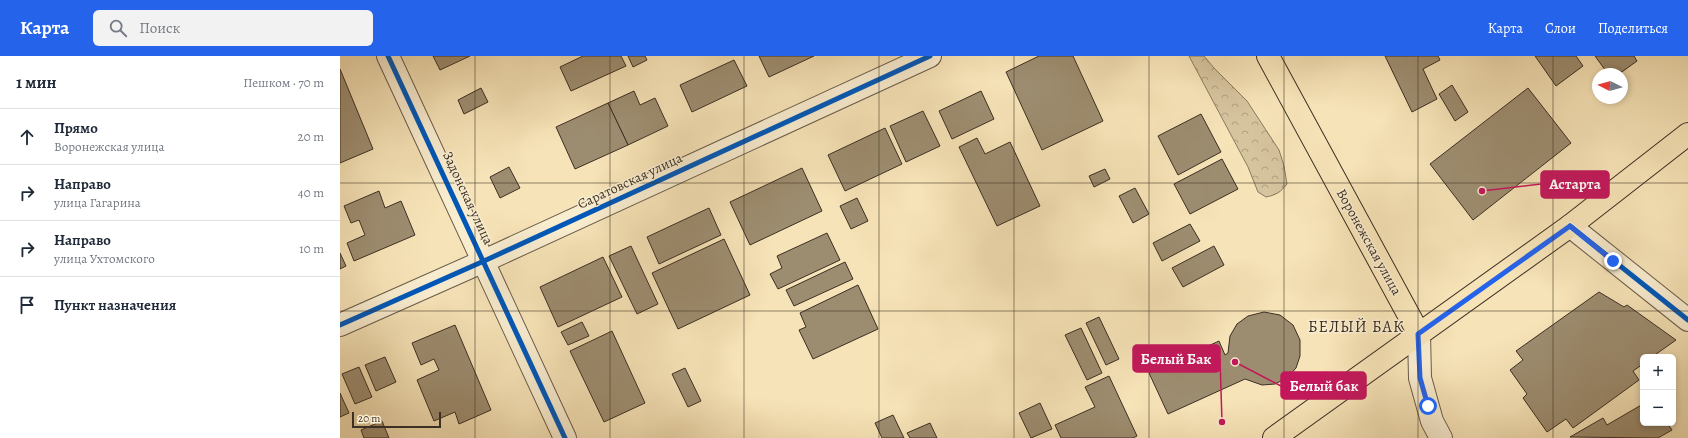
<!DOCTYPE html>
<html lang="ru">
<head>
<meta charset="utf-8">
<style>
  :root { --surface:#fff; --page:#f2f2f3; --text:#1f2937; --muted:#747a83; --line:#e0e1e3; --accent:#2563eb }
  body { margin:0; font-family:Alegreya,serif; background:var(--page); color:var(--text) }
  .controls { position:absolute; right:12px; bottom:12px; display:grid; overflow:hidden; border-radius:6px; box-shadow:0 2px 6px #0003 }
  .controls button { width:36px; height:36px; display:grid; place-items:center; padding:0; border:0; border-bottom:1px solid var(--line); background:var(--surface); color:var(--text); font:20px sans-serif }
  .compass { position:absolute; left:1252px; top:12px; width:36px; height:36px; border-radius:50%; background:var(--surface); box-shadow:0 2px 6px #0003; rotate:276deg }
  .scale { position:absolute; left:12px; bottom:10px; width:89px; box-sizing:border-box; padding-left:4px; border:2px solid #3c2f23; border-top:0; font-size:11px; line-height:14px; white-space:nowrap; color:#3c2f23; -webkit-text-stroke:3px #f9edd0; paint-order:stroke }
  .stop { position:absolute; width:12px; height:12px; margin:-9px; border:3px solid #2563eb; border-radius:50%; background:#fff }
  .stop.end { background:#2563eb; border-color:#fff; box-shadow:0 1px 4px #0008 }
  .list { margin:0; padding:0; list-style:none }
  h2 { display:flex; justify-content:space-between; align-items:center; height:52px; margin:0; padding:0 16px; font-size:17px }
  h2 small { font-size:13px; font-weight:400; color:var(--muted) }
  .list li { display:grid; grid-template-columns:26px 1fr auto; gap:12px; align-items:center; box-sizing:border-box; height:56px; padding:0 16px; border-top:1px solid var(--line) }
  .list b { display:block; font-size:15px; white-space:nowrap }
  .list p { margin:0; font-size:13px; white-space:nowrap; color:var(--muted) }
  .list em { font-size:13px; font-style:normal; color:var(--muted) }
  .icon { flex:none; width:22px; height:22px; fill:none; stroke:currentColor; stroke-width:2; stroke-linecap:round; stroke-linejoin:round }
  .map { position:relative; flex:none; width:1348px; height:382px; overflow:hidden }
  header { display:flex; align-items:center; gap:24px; box-sizing:border-box; height:56px; padding:0 20px; background:var(--accent); color:#fff }
  header strong { font-size:19px }
  nav { display:flex; gap:22px; margin-inline-start:auto; font-size:14px }
  .search { width:280px; height:36px; background:var(--page); display:flex; align-items:center; gap:10px; box-sizing:border-box; padding:0 14px; border-radius:6px; color:var(--muted); font-size:15px }
  main { display:flex }
  aside { flex:1; background:var(--surface) }
  .map>svg:first-child { display:block }
</style>
</head>
<body>
<header>
<strong>Карта</strong>
<div class="search"><svg class="icon" aria-label="search" viewBox="0 0 24 24"><circle cx="10" cy="10" r="6"/><path d="M15 15l6 6"/></svg>Поиск</div>
<nav><a>Карта</a><a>Слои</a><a>Поделиться</a></nav>
</header>
<main>
<aside>
<h2>1 мин<small>Пешком · 70 m</small></h2>
<ul class="list">
<li><svg class="icon" aria-label="ahead" viewBox="0 0 24 24"><path d="M12 20V5M6 11l6-6 6 6"/></svg><div><b>Прямо</b><p>Воронежская улица</p></div><em>20 m</em></li>
<li><svg class="icon" aria-label="right" viewBox="0 0 24 24"><path d="M7 20v-9h11M14 6l5 5-5 5"/></svg><div><b>Направо</b><p>улица Гагарина</p></div><em>40 m</em></li>
<li><svg class="icon" aria-label="right" viewBox="0 0 24 24"><path d="M7 20v-9h11M14 6l5 5-5 5"/></svg><div><b>Направо</b><p>улица Ухтомского</p></div><em>10 m</em></li>
<li><svg class="icon" aria-label="arrive" viewBox="0 0 24 24"><path d="M6 21V4h12l-3 4 3 4H6"/></svg><div><b>Пункт назначения</b></div></li>
</ul>
</aside>
<div class="map">
<svg width="1348" height="382" viewBox="0 0 1348 382">
  <defs>
    <pattern id="forest-crowns" width="20" height="18" patternUnits="userSpaceOnUse"><rect width="20" height="18" fill="#d6c49e"/><path d="M2 6a3 3 0 1 1 6 0M12 15a3 3 0 1 1 6 0" fill="none" stroke="#afa080"/></pattern>
  </defs>
  <rect width="100%" height="100%" fill="#f6e3b7"/>
  <filter id="stains"><feTurbulence type="fractalNoise" baseFrequency=".005" numOctaves="4"/><feColorMatrix values="0 0 0 0 .2 0 0 0 0 .09 0 0 0 0 .02 0 0 0 .5 -.17"/></filter>
  <radialGradient id="worn" r=".72"><stop offset=".6" stop-color="#630" stop-opacity="0"/><stop offset="1" stop-color="#630" stop-opacity=".3"/></radialGradient>
  <!-- forest -->
  <path fill="url(#forest-crowns)" stroke="#897a60" d="M 849,0 L 864,0 L 874,12 L 907,45 L 939,94 L 944,110 L 947,128 C 941,136 936,139 926,141 L 918,136 L 908,111 Z"/>
  <!-- building -->
  <g fill="#9d8d70" stroke="#3c2f23">
    <path d="M 93,0 L 130,0 L 100,14 Z"/>
    <path d="M 243,0 L 281,0 L 286,10 L 231,35 L 220,11 Z"/>
    <path d="M 288,0 L 305,0 L 307,4 L 293,11 Z"/>
    <path d="M 419,0 L 474,0 L 429,21 Z"/>
    <path d="M 699,0 L 733,0 L 763,65 L 702,94 L 666,16 Z"/>
    <path d="M 1045,0 L 1098,0 L 1100,4 L 1083,13 L 1097,43 L 1072,56 Z"/>
    <path d="M 1195,0 L 1236,0 L 1243,10 L 1216,30 Z"/>
    <path d="M 1255,0 L 1294,0 L 1297,5 L 1279,18 L 1268,18 Z"/>
    <path d="M 394,4 L 407,30 L 352,56 L 340,29 Z"/>
    <path d="M 0,13 L 33,93 L 0,107 Z"/>
    <path d="M 1112,29 L 1128,56 L 1115,65 L 1099,38 Z"/>
    <path d="M 141,32 L 148,46 L 124,58 L 118,44 Z"/>
    <path d="M 1188,32 L 1231,87 L 1133,164 L 1090,108 Z"/>
    <path d="M 294,35 L 300,49 L 315,42 L 328,70 L 288,89 L 268,47 Z"/>
    <path d="M 641,35 L 654,63 L 612,83 L 599,55 Z"/>
    <path d="M 268,47 L 288,89 L 235,113 L 216,71 Z"/>
    <path d="M 583,55 L 600,90 L 566,106 L 550,70 Z"/>
    <path d="M 861,58 L 881,96 L 838,119 L 818,80 Z"/>
    <path d="M 545,72 L 562,108 L 505,135 L 488,99 Z"/>
    <path d="M 637,82 L 645,98 L 670,86 L 700,150 L 657,170 L 619,91 Z"/>
    <path d="M 882,103 L 898,133 L 850,158 L 834,128 Z"/>
    <path d="M 169,111 L 180,132 L 160,142 L 150,121 Z"/>
    <path d="M 462,112 L 482,155 L 410,189 L 390,146 Z"/>
    <path d="M 765,113 L 770,123 L 754,131 L 749,120 Z"/>
    <path d="M 795,132 L 809,158 L 793,167 L 779,140 Z"/>
    <path d="M 39,135 L 45,152 L 61,145 L 75,179 L 14,205 L 7,187 L 25,179 L 19,164 L 11,167 L 4,150 Z"/>
    <path d="M 517,142 L 528,165 L 511,173 L 500,150 Z"/>
    <path d="M 369,152 L 381,179 L 319,208 L 307,181 Z"/>
    <path d="M 850,168 L 860,185 L 822,205 L 813,187 Z"/>
    <path d="M 487,177 L 500,204 L 438,233 L 430,218 L 442,212 L 437,200 Z"/>
    <path d="M 384,183 L 410,239 L 338,273 L 312,217 Z"/>
    <path d="M 291,190 L 318,248 L 297,258 L 269,200 Z"/>
    <path d="M 874,190 L 884,209 L 843,231 L 832,212 Z"/>
    <path d="M 0,197 L 6,210 L 0,213 Z"/>
    <path d="M 263,201 L 282,241 L 218,271 L 200,231 Z"/>
    <path d="M 505,206 L 513,223 L 454,250 L 446,234 Z"/>
    <path d="M 518,229 L 538,273 L 473,303 L 459,274 L 466,271 L 460,257 Z"/>
    <path d="M 1259,236 L 1284,251 L 1287,249 L 1336,284 L 1312,301 L 1303,301 L 1303,308 L 1293,315 L 1299,324 L 1233,372 L 1226,363 L 1207,376 L 1183,342 L 1187,338 L 1170,314 L 1183,304 L 1176,295 Z"/>
    <path d="M 924,256 L 940,259 L 953,269 L 960,284 L 960,300 L 956,312 L 947,322 L 935,328 L 922,329 L 905,323 L 828,358 L 809,317 L 879,285 L 885,299 L 888,297 L 890,280 L 897,268 L 908,260 Z"/>
    <path d="M 759,261 L 779,303 L 766,309 L 746,267 Z"/>
    <path d="M 242,266 L 249,280 L 228,289 L 221,276 Z"/>
    <path d="M 115,269 L 151,354 L 119,368 L 115,356 L 94,365 L 77,324 L 99,314 L 94,303 L 81,309 L 72,287 Z"/>
    <path d="M 741,272 L 762,317 L 747,324 L 725,279 Z"/>
    <path d="M 272,275 L 305,347 L 264,366 L 230,295 Z"/>
    <path d="M 45,301 L 56,326 L 36,335 L 25,309 Z"/>
    <path d="M 19,311 L 32,341 L 15,348 L 2,318 Z"/>
    <path d="M 345,312 L 361,345 L 348,351 L 332,318 Z"/>
    <path d="M 769,320 L 797,380 L 793,382 L 721,382 L 715,369 L 755,351 L 745,331 Z"/>
    <path d="M 0,337 L 9,357 L 0,361 Z"/>
    <path d="M 700,347 L 712,373 L 691,382 L 679,357 Z"/>
    <path d="M 1303,348 L 1303,367 L 1327,367 L 1332,374 L 1318,382 L 1230,381 L 1263,362 L 1267,369 Z"/>
    <path d="M 553,359 L 564,382 L 542,382 L 535,367 Z"/>
    <path d="M 42,365 L 49,382 L 24,382 L 21,374 Z"/>
    <path d="M 590,367 L 597,382 L 570,382 L 567,377 Z"/>
  </g>
  <g fill="none" stroke-linecap="round" stroke-linejoin="round">
    <!-- minor casing -->
    <g stroke="#6a5c48" stroke-width="24">
      <g id="minor">
        <path d="M 48,0 L 225,382"/>
        <path d="M 1230,170 L 1348,264"/>
        <path d="M 0,269 L 144,205 L 590,0"/>
        <path d="M 1079,278 L 1080,322 L 1092,365 L 1101,382"/>
      </g>
    </g>
    <!-- major casing -->
    <g stroke="#3c2f23" stroke-width="24">
      <g id="major">
        <path d="M 928,0 L 1079,278"/>
        <path d="M 934,382 L 1230,170 L 1348,78"/>
      </g>
    </g>
    <!-- minor -->
    <use href="#minor" stroke="#f9edd0" stroke-width="22"/>
    <!-- major -->
    <use href="#major" stroke="#f6e3b7" stroke-width="22"/>
    <!-- cycleway casing -->
    <g stroke="#f9edd0" stroke-width="8">
      <g id="cycleway">
        <path d="M 48,0 L 225,382"/>
        <path d="M 1230,170 L 1348,264"/>
        <path d="M 0,269 L 144,205 L 590,0"/>
      </g>
    </g>
    <!-- cycleway -->
    <use href="#cycleway" stroke="#0057b8" stroke-width="5"/>
  </g>
  <g fill="none" stroke-linecap="round" stroke-linejoin="round">
    <!-- route -->
    <path stroke="#2563eb" stroke-width="5" d="M 1088,350 L 1080,322 L 1078,278 L 1230,170 L 1273,205"/>
  </g>
  <!-- grid -->
  <path fill="none" stroke="#3c2f23" stroke-width="1" stroke-opacity="0.55" d="M 135,0 L 135,382M 270,0 L 270,382M 404,0 L 404,382M 539,0 L 539,382M 674,0 L 674,382M 809,0 L 809,382M 944,0 L 944,382M 1078,0 L 1078,382M 1213,0 L 1213,382M 0,127 L 1348,127M 0,255 L 1348,255"/>
  <g text-anchor="middle" dominant-baseline="central" stroke-width="3" stroke-linejoin="round" paint-order="stroke">
    <!-- street labels -->
    <g font-size="14" fill="#3c2f23" stroke="#f9edd0">
      <text transform="translate(290 125) rotate(-25)">Саратовская улица</text>
      <text transform="translate(128 142) rotate(65)">Задонская улица</text>
      <text transform="translate(1029 186) rotate(61)">Воронежская улица</text>
    </g>
    <!-- quarter labels -->
    <g font-size="16" letter-spacing="1" fill="#3c2f23" stroke="#f9edd0">
      <text x="1016" y="271">БЕЛЫЙ БАК</text>
    </g>
  </g>
  <!-- callouts -->
  <path fill="none" stroke="#c2185b" stroke-width="1.5" d="M1142 135L1201 128M882 366L880 303M895 306L941 330"/>
  <g fill="#c2185b" stroke="#f9edd0" stroke-width="1.5">
    <circle cx="1142" cy="135" r="4"/>
    <circle cx="882" cy="366" r="4"/>
    <circle cx="895" cy="306" r="4"/>
  </g>
  <g fill="#c2185b" stroke="#c2185b" stroke-width="1.5">
    <rect x="1201" y="115" width="68" height="27" rx="4"/>
    <rect x="793" y="289" width="87" height="27" rx="4"/>
    <rect x="941" y="316" width="85" height="27" rx="4"/>
  </g>
  <g font-size="15" text-anchor="middle" font-weight="bold" fill="#fff">
    <text x="1235" y="133">Астарта</text>
    <text x="836" y="308">Белый Бак</text>
    <text x="984" y="335">Белый бак</text>
  </g>
  <rect width="100%" height="100%" filter="url(#stains)"/>
  <rect width="100%" height="100%" fill="url(#worn)"/>
</svg>
<div class="controls">
<button>+</button>
<button>−</button>
</div>
<svg class="compass" viewBox="-18 -18 36 36"><path d="M0-13l5 13h-10z" fill="#e53935"/><path d="M0 13l5-13h-10z" fill="#747a83"/></svg>
<div class="scale">20 m</div>
<div class="stop" style="left:1088px;top:350px"></div>
<div class="stop end" style="left:1273px;top:205px"></div>
</div>
</main>
</body>
</html>
